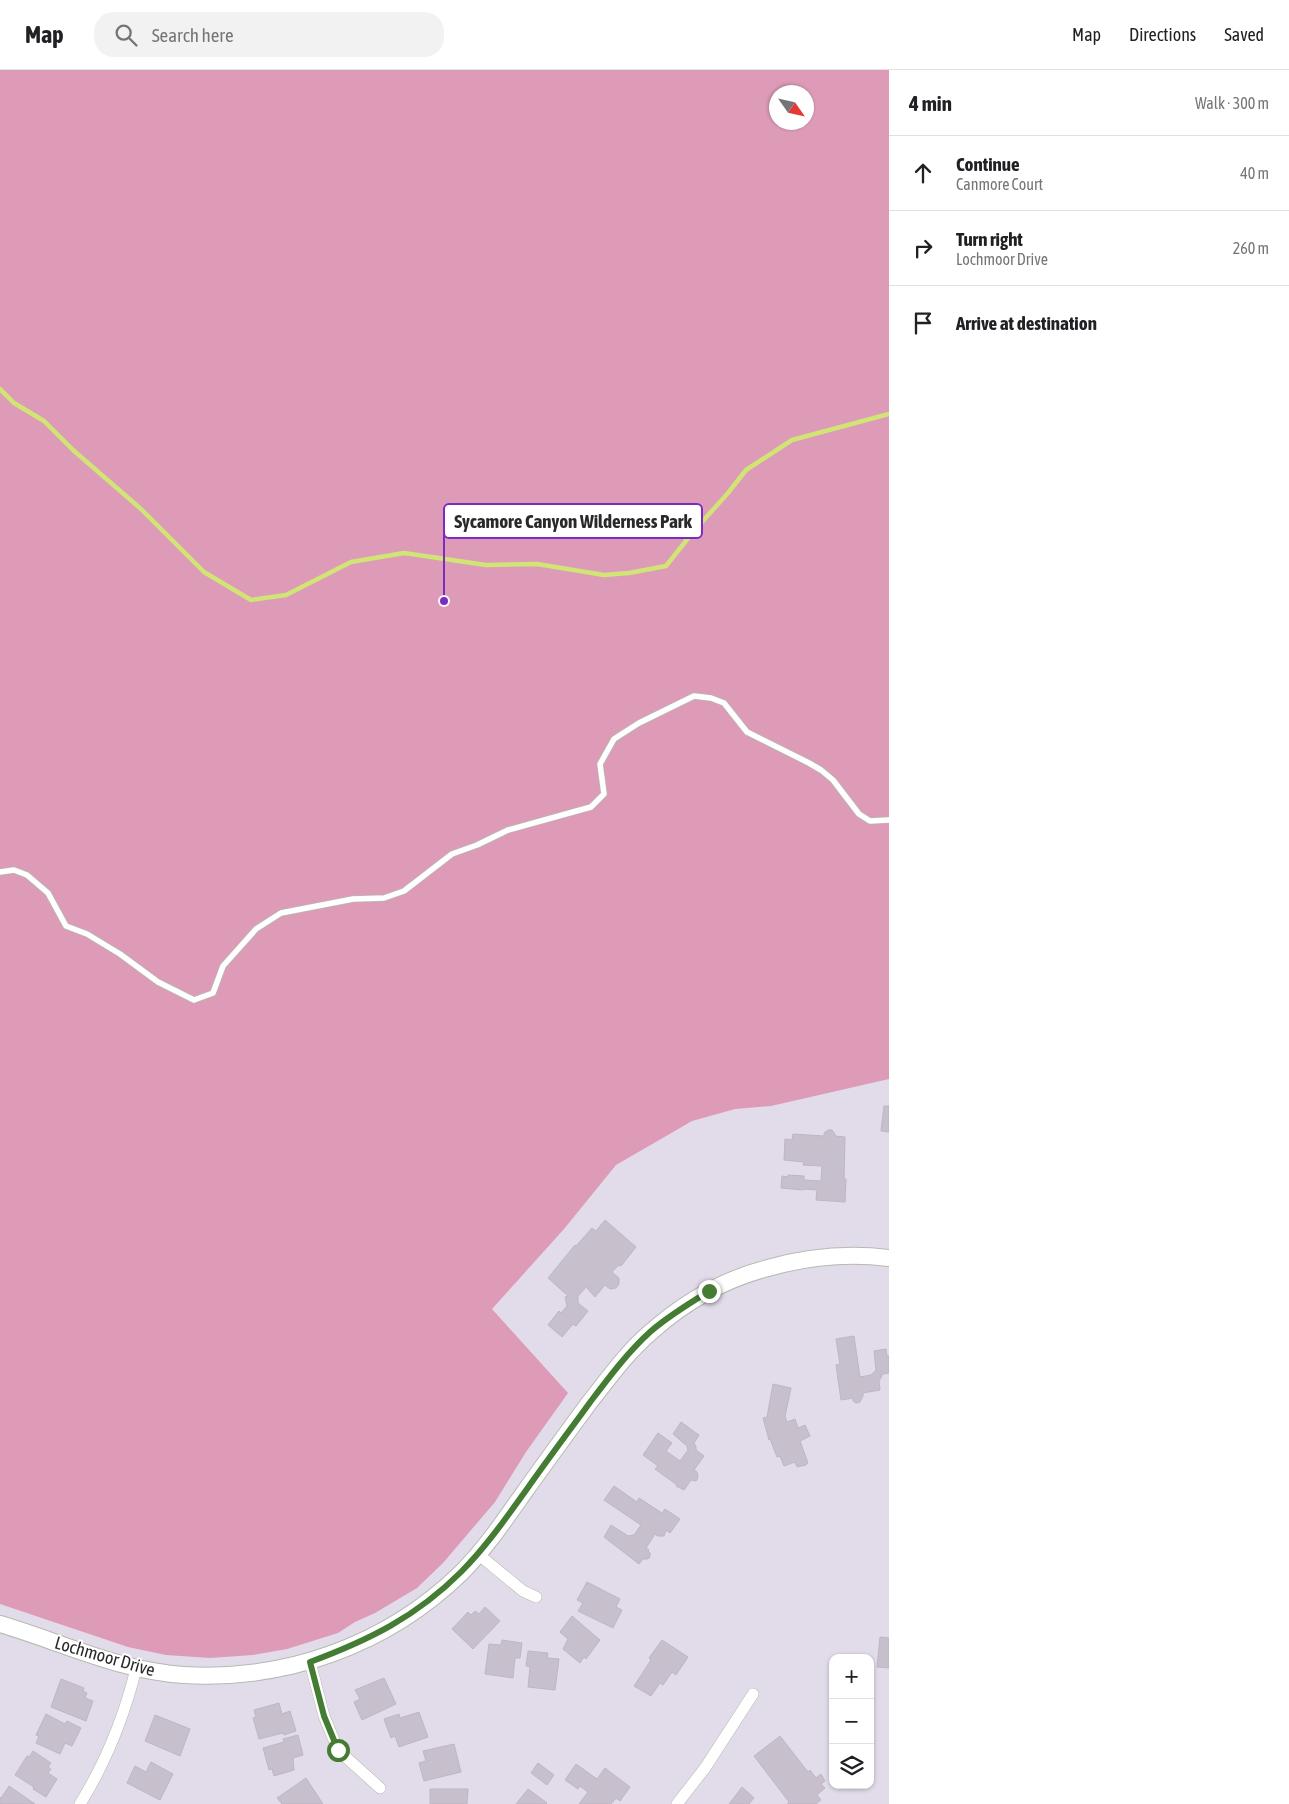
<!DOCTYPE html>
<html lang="en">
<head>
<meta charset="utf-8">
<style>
  :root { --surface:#fff; --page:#f2f2f2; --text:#202124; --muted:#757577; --line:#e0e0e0 }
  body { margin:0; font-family:"Asap Condensed",sans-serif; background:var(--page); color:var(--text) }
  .controls { position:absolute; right:15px; bottom:15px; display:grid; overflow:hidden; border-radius:10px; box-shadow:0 1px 4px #0004 }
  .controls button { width:45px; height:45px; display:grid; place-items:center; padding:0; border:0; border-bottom:1px solid var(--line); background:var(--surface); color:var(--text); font:25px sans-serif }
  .compass { position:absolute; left:769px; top:15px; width:45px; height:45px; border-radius:50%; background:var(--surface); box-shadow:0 1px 4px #0004; rotate:124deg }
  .stop { position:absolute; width:15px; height:15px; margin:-11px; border:4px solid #457c33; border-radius:50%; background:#fff }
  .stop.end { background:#457c33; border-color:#fff; box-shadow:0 1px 5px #0008 }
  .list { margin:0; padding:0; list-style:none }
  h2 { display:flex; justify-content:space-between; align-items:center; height:65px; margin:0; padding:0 20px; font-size:21px }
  h2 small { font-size:16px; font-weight:400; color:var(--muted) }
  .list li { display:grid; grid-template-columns:32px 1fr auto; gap:15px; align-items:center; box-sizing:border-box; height:75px; padding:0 20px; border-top:1px solid var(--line) }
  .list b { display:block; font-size:19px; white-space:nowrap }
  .list p { margin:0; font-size:16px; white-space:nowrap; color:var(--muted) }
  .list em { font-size:16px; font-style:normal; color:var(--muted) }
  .icon { flex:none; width:28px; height:28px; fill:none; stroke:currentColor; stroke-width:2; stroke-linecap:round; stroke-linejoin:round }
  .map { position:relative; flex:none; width:889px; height:1734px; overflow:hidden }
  header { display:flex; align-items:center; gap:30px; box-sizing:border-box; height:70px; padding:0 25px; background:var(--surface); border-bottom:1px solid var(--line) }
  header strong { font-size:24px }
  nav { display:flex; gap:28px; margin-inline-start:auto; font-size:18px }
  .search { width:350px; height:45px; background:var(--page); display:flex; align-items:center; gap:12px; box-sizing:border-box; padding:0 18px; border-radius:20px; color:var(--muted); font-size:19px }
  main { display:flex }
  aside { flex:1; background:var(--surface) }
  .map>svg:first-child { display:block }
</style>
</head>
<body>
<header>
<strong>Map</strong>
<div class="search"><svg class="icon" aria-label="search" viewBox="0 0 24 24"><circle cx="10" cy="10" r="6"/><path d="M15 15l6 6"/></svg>Search here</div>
<nav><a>Map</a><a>Directions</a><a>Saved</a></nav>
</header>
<main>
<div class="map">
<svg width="889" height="1734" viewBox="0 0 889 1734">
  <rect width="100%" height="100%" fill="#e2dbea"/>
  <!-- green -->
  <path fill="#dd9bb7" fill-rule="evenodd" d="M 0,0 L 889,0 L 889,1009 L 771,1036 L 735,1039 L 692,1051 L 616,1095 L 564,1159 L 492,1239 L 568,1323 L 526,1382 L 495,1432 L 443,1493 L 417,1518 L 375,1543 L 355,1552 L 338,1563 L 287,1579 L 253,1585 L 210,1588 L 166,1585 L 128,1577 L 0,1534 ZM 776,22 L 806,22 L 806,52 L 776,52 Z"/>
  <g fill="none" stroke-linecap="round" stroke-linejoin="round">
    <!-- stream -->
    <path stroke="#d0e575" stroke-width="4.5" d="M 0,319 L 14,333 L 44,351 L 73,380 L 141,439 L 204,502 L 251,530 L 286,525 L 351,492 L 404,483 L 486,495 L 537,494 L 604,505 L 629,503 L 666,496 L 693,462 L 728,423 L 746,400 L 792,370 L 889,344"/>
  </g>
  <!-- building -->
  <g fill="#c7c0cc" stroke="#beb5c5">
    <path d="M 884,1036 L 889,1036 L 889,1062 L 881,1061 Z"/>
    <path d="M 828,1060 L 832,1060 L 835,1064 L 835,1066 L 845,1067 L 844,1109 L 846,1109 L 845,1132 L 816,1130 L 817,1120 L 804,1119 L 803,1120 L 781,1118 L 782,1106 L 788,1107 L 788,1105 L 804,1106 L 804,1110 L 821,1111 L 822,1096 L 803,1095 L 804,1092 L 784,1090 L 785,1069 L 792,1070 L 793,1064 L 824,1066 L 824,1063 Z"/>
    <path d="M 605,1150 L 636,1177 L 621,1196 L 619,1195 L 612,1202 L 619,1208 L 619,1214 L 616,1218 L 610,1219 L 605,1215 L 595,1227 L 586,1217 L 578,1226 L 578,1233 L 588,1241 L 576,1256 L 573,1254 L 562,1267 L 548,1255 L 559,1241 L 561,1243 L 567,1236 L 565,1227 L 568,1226 L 548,1208 L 575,1175 L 576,1176 L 592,1158 L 596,1161 Z"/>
    <path d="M 854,1266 L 860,1307 L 871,1305 L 876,1300 L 874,1281 L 886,1279 L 887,1286 L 889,1286 L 889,1303 L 883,1304 L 879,1311 L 880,1320 L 863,1323 L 863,1326 L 860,1332 L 856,1333 L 853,1331 L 853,1328 L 841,1330 L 836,1295 L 840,1294 L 836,1269 Z"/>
    <path d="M 773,1314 L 791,1318 L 785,1346 L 787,1352 L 795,1349 L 798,1358 L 805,1355 L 810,1366 L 800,1371 L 808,1393 L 806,1395 L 797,1397 L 795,1392 L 784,1396 L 780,1386 L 777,1387 L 770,1369 L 769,1370 L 763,1348 L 767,1347 Z"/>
    <path d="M 681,1352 L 699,1365 L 694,1373 L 696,1377 L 696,1380 L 704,1386 L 694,1400 L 697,1402 L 698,1408 L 696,1411 L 691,1410 L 684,1420 L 676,1416 L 677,1415 L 655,1399 L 658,1396 L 643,1385 L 658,1363 L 672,1373 L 666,1381 L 680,1391 L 688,1380 L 687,1376 L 673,1364 Z"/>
    <path d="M 614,1416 L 637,1432 L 639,1428 L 662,1443 L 665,1439 L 680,1449 L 670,1463 L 666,1460 L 664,1466 L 658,1466 L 655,1464 L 646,1478 L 649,1480 L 648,1481 L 650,1483 L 650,1487 L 648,1489 L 643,1489 L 639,1494 L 604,1467 L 611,1455 L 628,1466 L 634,1465 L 641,1455 L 604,1430 Z"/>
    <path d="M 587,1512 L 620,1529 L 616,1537 L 622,1540 L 613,1558 L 578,1541 L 583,1533 L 577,1530 Z"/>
    <path d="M 485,1537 L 500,1551 L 473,1579 L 452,1559 L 468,1542 L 471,1545 L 475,1541 L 479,1544 Z"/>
    <path d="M 572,1546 L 600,1570 L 586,1589 L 584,1587 L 580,1593 L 563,1579 L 568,1569 L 560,1562 Z"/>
    <path d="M 880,1567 L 889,1568 L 889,1598 L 877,1597 Z"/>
    <path d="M 502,1570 L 522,1573 L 520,1588 L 515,1588 L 513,1608 L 485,1604 L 489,1574 L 501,1575 Z"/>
    <path d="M 662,1570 L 688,1587 L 676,1605 L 672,1602 L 663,1615 L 660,1613 L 651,1626 L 634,1616 L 651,1590 L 649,1588 Z"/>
    <path d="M 528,1581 L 548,1583 L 547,1588 L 559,1589 L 555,1620 L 528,1617 L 530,1597 L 526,1596 Z"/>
    <path d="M 384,1608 L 396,1634 L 362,1650 L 354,1632 L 360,1629 L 355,1620 Z"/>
    <path d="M 61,1609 L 84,1618 L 83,1621 L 87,1623 L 85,1628 L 93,1631 L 86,1651 L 51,1637 Z"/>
    <path d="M 279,1633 L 282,1644 L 290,1641 L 296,1661 L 284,1665 L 283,1663 L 259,1669 L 253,1648 L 256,1647 L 254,1640 Z"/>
    <path d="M 419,1642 L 428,1667 L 399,1677 L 395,1666 L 391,1668 L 384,1649 L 399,1644 L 400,1648 Z"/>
    <path d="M 46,1644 L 65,1654 L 67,1651 L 81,1658 L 72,1676 L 65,1673 L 60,1684 L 36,1673 L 39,1666 L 36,1665 Z"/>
    <path d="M 155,1645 L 190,1659 L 180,1686 L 145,1671 Z"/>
    <path d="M 298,1665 L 303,1685 L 293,1688 L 294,1700 L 274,1706 L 272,1699 L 269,1700 L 263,1678 L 284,1672 L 283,1669 Z"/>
    <path d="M 780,1666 L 808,1702 L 810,1700 L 816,1708 L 821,1704 L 825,1711 L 821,1714 L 825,1718 L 817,1725 L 821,1730 L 816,1734 L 787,1734 L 789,1732 L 754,1686 Z"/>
    <path d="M 454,1674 L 461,1702 L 424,1711 L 419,1693 L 426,1691 L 423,1681 Z"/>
    <path d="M 33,1681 L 51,1693 L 48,1697 L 51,1699 L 48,1703 L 57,1709 L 46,1727 L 33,1719 L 34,1717 L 15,1705 L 27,1686 L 29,1687 Z"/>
    <path d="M 151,1692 L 173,1704 L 160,1730 L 127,1713 L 135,1696 L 146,1702 Z"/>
    <path d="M 538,1693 L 554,1705 L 547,1715 L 531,1703 Z"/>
    <path d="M 576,1694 L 597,1709 L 605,1698 L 630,1717 L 620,1731 L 616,1728 L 611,1734 L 579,1734 L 588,1722 L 580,1716 L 578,1719 L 565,1710 Z"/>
    <path d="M 306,1708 L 323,1734 L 282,1734 L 277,1728 Z"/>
    <path d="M 9,1716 L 35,1734 L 0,1734 L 0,1728 L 2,1727 Z"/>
    <path d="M 742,1717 L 754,1728 L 749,1734 L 729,1734 Z"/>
    <path d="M 430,1719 L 468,1719 L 467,1734 L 430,1734 Z"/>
    <path d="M 528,1719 L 547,1733 L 546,1734 L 516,1734 Z"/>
  </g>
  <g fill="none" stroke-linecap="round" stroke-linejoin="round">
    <!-- lane casing -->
    <g stroke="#b3bcaf" stroke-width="7">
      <path id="lane" d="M 0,802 L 14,800 L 27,805 L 48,823 L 66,856 L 87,864 L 120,884 L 158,912 L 194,930 L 213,923 L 223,896 L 256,859 L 281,843 L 353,829 L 384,828 L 404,821 L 452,784 L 477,775 L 508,760 L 591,737 L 604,724 L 600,694 L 614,669 L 639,653 L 694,626 L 711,628 L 724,633 L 747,662 L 809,693 L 821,700 L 833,710 L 859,744 L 870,751 L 889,750"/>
    </g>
    <!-- street casing -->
    <g stroke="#b3bcaf" stroke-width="12">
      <g id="street">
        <path d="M 478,1484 L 523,1521 L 536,1527"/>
        <path d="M 310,1592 L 324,1646 L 338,1680 L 380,1718"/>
        <path d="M 80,1734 C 106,1692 124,1647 136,1599"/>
        <path d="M 677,1734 L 705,1698 L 753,1624"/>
      </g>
    </g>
    <!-- secondary casing -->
    <g stroke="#b3bcaf" stroke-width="18">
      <path id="secondary" d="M 0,1554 C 61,1572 119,1601 184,1605 C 286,1611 387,1575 461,1503 C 485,1479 504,1451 523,1424 C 545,1393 567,1363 589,1333 C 609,1308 627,1282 652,1261 C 685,1232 725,1209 768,1198 C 807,1187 848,1183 889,1188"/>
    </g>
    <!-- lane -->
    <use href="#lane" stroke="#fff" stroke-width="5.5"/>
    <!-- street -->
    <use href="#street" stroke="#fff" stroke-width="11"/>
    <!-- secondary -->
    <use href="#secondary" stroke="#fff" stroke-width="16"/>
  </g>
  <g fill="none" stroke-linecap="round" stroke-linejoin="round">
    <!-- route -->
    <path stroke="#457c33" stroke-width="6" d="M 338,1680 L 324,1646 L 310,1592 C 369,1570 416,1547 461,1502 C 486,1477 506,1448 527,1419 C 548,1389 570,1360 591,1331 C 610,1306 628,1282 650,1262 C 668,1246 689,1234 709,1221"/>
  </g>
  <g text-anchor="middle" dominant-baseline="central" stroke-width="4" stroke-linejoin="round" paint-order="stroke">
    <!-- street labels -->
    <g font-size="18" fill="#292929" stroke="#fff">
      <text transform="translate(105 1586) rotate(16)">Lochmoor Drive</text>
    </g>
  </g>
  <!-- callouts -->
  <path fill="none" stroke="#7b2cbf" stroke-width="2" d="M444 531L444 451"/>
  <circle fill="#7b2cbf" stroke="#fff" stroke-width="2" cx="444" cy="531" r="5"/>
  <rect fill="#fff" stroke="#7b2cbf" stroke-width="2" x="444" y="434" width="258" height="34" rx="5"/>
  <g font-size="19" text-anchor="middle" font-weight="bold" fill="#292929">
    <text x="573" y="458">Sycamore Canyon Wilderness Park</text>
  </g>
</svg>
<div class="controls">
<button>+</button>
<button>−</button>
<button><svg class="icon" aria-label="layers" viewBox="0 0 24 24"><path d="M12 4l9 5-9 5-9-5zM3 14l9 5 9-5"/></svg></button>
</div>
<svg class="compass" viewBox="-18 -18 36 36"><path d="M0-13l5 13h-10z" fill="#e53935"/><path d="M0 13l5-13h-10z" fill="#757577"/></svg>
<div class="stop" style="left:338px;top:1680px"></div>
<div class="stop end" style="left:709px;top:1221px"></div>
</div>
<aside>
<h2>4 min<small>Walk · 300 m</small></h2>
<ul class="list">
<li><svg class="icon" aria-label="ahead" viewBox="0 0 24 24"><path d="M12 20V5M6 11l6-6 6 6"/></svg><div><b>Continue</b><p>Canmore Court</p></div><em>40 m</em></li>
<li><svg class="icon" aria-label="right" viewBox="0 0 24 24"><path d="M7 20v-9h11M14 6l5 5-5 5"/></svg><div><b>Turn right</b><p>Lochmoor Drive</p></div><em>260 m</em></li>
<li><svg class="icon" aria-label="arrive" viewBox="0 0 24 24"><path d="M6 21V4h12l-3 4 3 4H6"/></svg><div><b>Arrive at destination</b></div></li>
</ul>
</aside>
</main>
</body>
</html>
